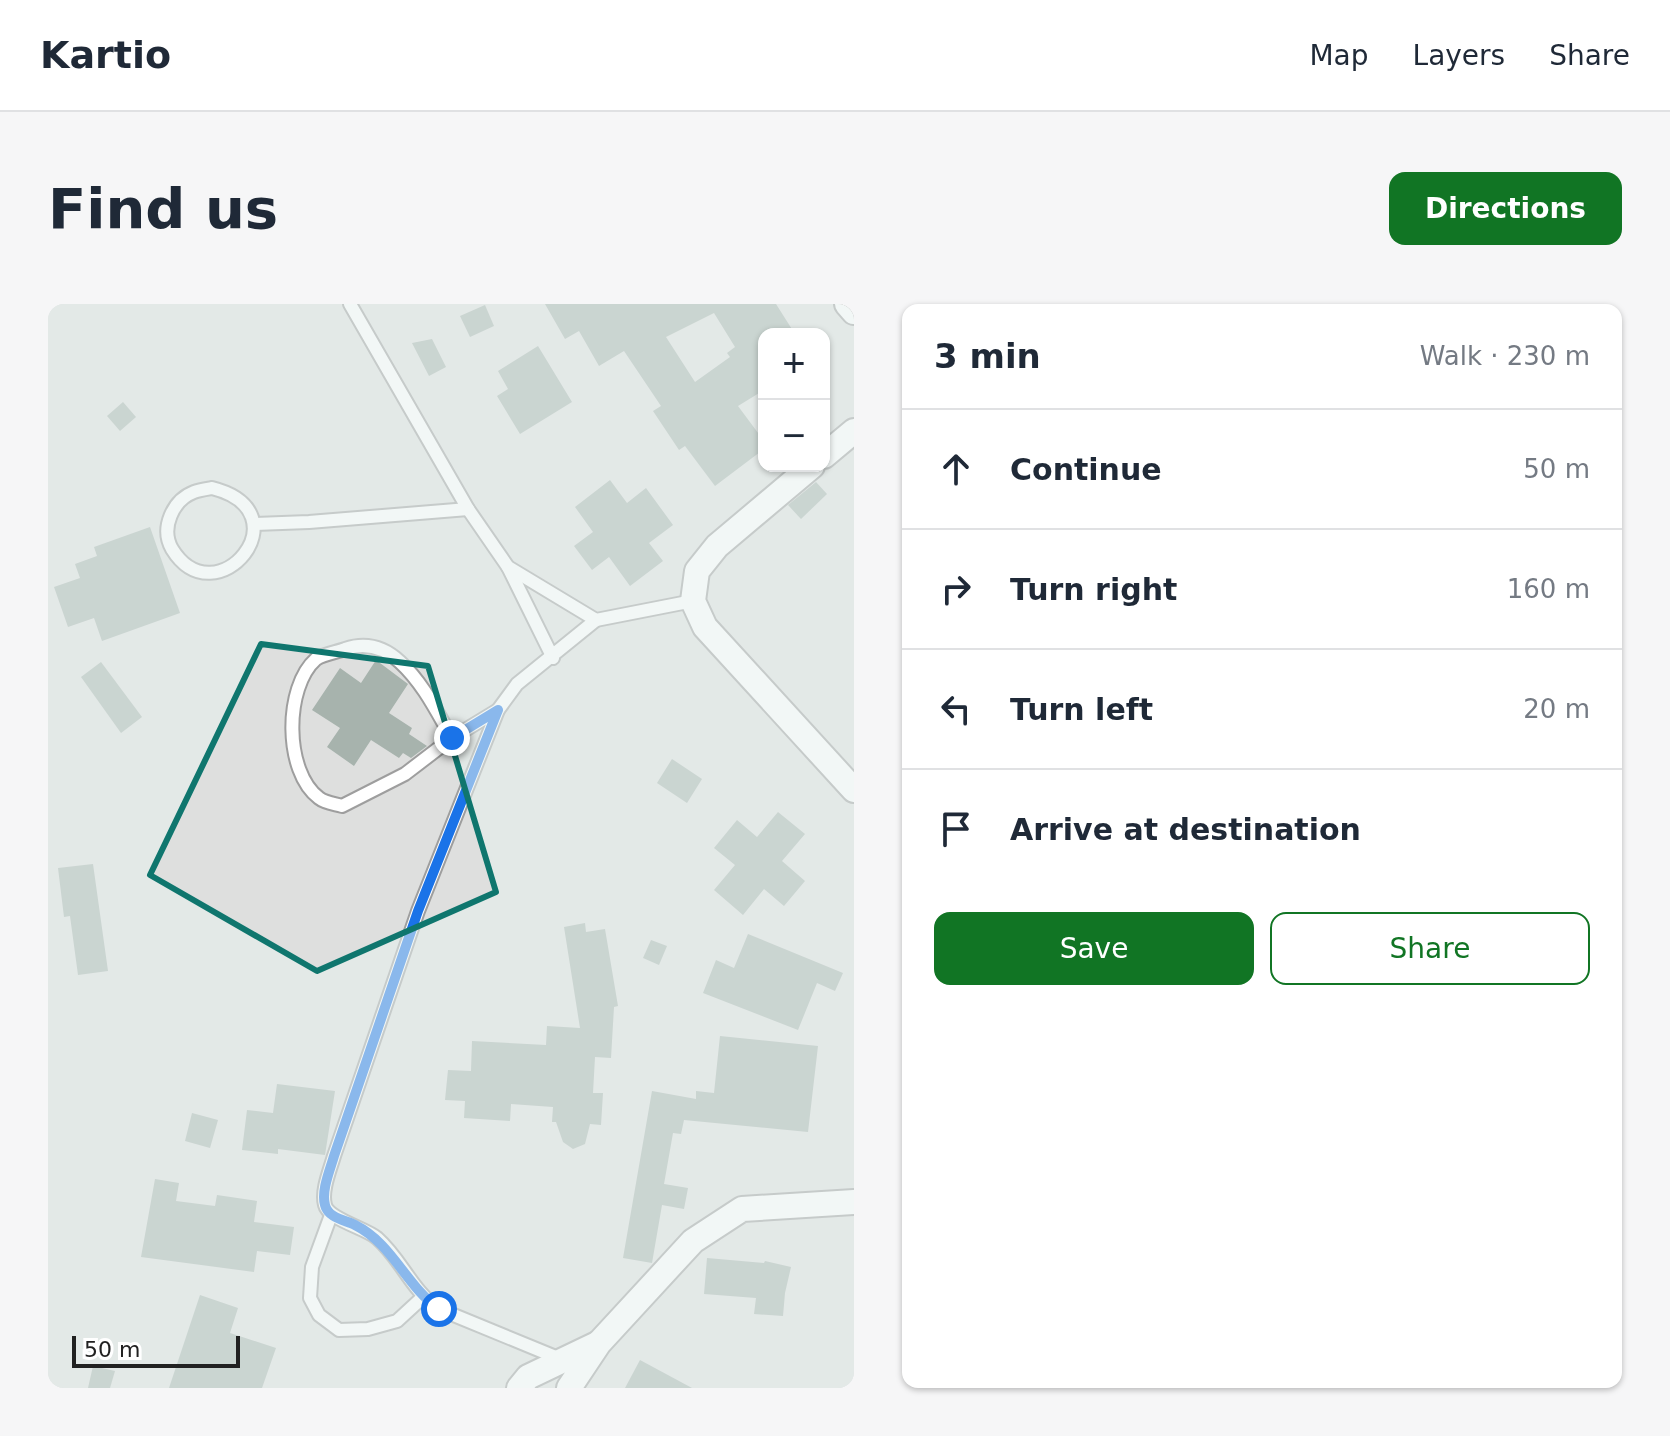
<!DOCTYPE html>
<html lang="en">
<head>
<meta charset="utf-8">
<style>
  :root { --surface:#fff; --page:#f6f6f7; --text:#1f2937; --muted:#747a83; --line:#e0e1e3; --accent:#117524 }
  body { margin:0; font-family:"DejaVu Sans",sans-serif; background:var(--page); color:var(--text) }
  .controls { position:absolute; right:24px; top:24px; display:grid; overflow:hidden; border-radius:16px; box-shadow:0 2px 6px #0004 }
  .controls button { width:72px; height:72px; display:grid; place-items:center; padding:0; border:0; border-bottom:2px solid var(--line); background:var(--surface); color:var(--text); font:40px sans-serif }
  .scale { position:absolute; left:24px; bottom:20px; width:168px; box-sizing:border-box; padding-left:8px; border:4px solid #212121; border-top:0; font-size:22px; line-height:28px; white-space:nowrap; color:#212121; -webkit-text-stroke:6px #fff; paint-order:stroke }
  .stop { position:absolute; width:24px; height:24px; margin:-18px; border:6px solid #1a73e8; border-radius:50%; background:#fff }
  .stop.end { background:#1a73e8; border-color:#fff; box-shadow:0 2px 8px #0008 }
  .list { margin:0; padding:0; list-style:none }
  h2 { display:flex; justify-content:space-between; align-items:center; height:104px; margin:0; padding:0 32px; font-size:34px }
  h2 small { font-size:26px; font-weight:400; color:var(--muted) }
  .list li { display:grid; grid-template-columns:52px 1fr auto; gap:24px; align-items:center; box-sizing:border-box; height:120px; padding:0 32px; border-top:2px solid var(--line) }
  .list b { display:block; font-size:30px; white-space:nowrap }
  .list em { font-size:26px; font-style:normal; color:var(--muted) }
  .actions { display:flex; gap:16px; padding:24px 32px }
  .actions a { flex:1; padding:18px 0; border:2px solid var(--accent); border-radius:16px; text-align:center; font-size:28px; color:var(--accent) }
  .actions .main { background:var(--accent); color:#fff }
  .icon { flex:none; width:44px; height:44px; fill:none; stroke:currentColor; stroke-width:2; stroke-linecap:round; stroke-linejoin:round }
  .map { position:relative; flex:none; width:806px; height:1084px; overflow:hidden; border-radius:16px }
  header { display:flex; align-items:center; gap:48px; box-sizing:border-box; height:112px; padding:0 40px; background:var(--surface); border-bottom:2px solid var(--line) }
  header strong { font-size:38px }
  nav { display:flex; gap:44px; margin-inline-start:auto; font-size:28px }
  .intro { display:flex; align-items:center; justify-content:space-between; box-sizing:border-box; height:192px; padding:0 48px }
  h1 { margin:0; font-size:56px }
  .button { padding:20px 36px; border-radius:16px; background:var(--accent); color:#fff; font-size:28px; font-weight:700 }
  main { display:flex; gap:48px; padding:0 48px }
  aside { flex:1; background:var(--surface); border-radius:16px; box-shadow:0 2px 6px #0004 }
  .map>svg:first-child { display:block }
</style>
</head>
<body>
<header>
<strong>Kartio</strong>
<nav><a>Map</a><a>Layers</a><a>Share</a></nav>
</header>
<div class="intro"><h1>Find us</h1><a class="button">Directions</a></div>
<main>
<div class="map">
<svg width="806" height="1084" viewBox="0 0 806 1084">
  <rect width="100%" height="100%" fill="#e8f1ef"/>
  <!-- residential -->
  <path fill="#dedfde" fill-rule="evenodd" d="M 0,0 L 806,0 L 806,1084 L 0,1084 ZM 716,30 L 776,30 L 776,162 L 716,162 Z"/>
  <!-- building -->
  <g fill="#a7b3ad" fill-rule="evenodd">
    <path d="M 497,0 L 728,0 L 747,30 L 716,30 L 716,86 L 690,102 L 716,137 L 716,145 L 667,182 L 637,142 L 631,146 L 605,107 L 613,102 L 576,47 L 551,62 L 531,27 L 517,35 ZM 666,9 L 687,43 L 679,49 L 682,53 L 647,78 L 618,33 Z"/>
    <path d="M 437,1 L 446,22 L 422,33 L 412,12 Z"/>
    <path d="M 384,35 L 398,63 L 381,72 L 364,39 Z"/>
    <path d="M 490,42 L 524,98 L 472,130 L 449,92 L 460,85 L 450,67 Z"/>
    <path d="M 75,98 L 88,113 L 72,127 L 59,112 Z"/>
    <path d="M 562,176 L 579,199 L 598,184 L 625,221 L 601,239 L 615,257 L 582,282 L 561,253 L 544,266 L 526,242 L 545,228 L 527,203 Z"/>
    <path d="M 768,178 L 779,190 L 753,215 L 740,201 Z"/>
    <path d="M 102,223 L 132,309 L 54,337 L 46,314 L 20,323 L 6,283 L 32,274 L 27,260 L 49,252 L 46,243 Z"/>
    <path d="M 328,356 L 360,380 L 341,409 L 364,424 L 361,430 L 379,442 L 363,454 L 355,449 L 351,454 L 323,436 L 306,462 L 279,443 L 292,424 L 264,406 L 292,364 L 313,379 Z"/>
    <path d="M 53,358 L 94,413 L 73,429 L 33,373 Z"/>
    <path d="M 624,455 L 654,475 L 639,499 L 609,479 Z"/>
    <path d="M 730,508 L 757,530 L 734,557 L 757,577 L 736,602 L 716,585 L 695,611 L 666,586 L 687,561 L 666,544 L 689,516 L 709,533 Z"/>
    <path d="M 45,560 L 60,667 L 30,671 L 22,612 L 16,613 L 10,564 Z"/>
    <path d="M 537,619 L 538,628 L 557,625 L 570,702 L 566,703 L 563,754 L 547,753 L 545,789 L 555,789 L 553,821 L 542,820 L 537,840 L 525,845 L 515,838 L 508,818 L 504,818 L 505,803 L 463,800 L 462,817 L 416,814 L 417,797 L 397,796 L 400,766 L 423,767 L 424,737 L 498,741 L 499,722 L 532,724 L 516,623 Z"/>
    <path d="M 700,630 L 795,669 L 787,687 L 769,679 L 750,726 L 655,689 L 668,656 L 686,664 Z"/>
    <path d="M 603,636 L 619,642 L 611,661 L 595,654 Z"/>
    <path d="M 672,732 L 770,742 L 760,828 L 636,816 L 633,830 L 625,829 L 616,880 L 640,884 L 636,905 L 614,901 L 604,959 L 575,954 L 604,787 L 648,795 L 648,787 L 666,789 Z"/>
    <path d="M 229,780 L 287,787 L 277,851 L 230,845 L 230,850 L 194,846 L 199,806 L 225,809 Z"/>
    <path d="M 144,809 L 170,816 L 162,844 L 137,837 Z"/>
    <path d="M 107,875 L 131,879 L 128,897 L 167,902 L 169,891 L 209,897 L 206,918 L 246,923 L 242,951 L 209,947 L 206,968 L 93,953 Z"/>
    <path d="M 659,954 L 716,959 L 717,957 L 743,963 L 737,989 L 735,1012 L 706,1010 L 708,994 L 656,990 Z"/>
    <path d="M 152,991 L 190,1004 L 182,1029 L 228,1044 L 214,1084 L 121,1084 Z"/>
    <path d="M 592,1056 L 644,1084 L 577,1084 Z"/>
    <path d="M 45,1062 L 67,1067 L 62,1084 L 40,1084 Z"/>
  </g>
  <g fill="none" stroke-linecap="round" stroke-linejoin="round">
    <!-- service casing -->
    <g stroke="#9e9e9e" stroke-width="16">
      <g id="service">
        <path d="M 302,0 L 420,205 L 460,263 L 548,316 L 645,297"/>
        <path d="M 164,184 C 259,208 168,316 124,245 C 112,224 125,196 146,188 C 151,186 158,185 164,184 Z"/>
        <path d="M 207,220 L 261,218 L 420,205"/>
        <path d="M 460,263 L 505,354"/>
        <path d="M 404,434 C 389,408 375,379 352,358 C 336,343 318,338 297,345 C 289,348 275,350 268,355 C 236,383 236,468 271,494 C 277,499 288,500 294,502 L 357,470 L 404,434 L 450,406"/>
        <path d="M 283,911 L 264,963 L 262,994 L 271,1011 L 291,1026 L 320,1025 L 349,1017 L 374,994"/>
        <path d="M 515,1056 L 391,1005 C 363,986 354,956 329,934 C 317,924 280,915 277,901 C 273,887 282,866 286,852 L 370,607 L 450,406 L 469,380 L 548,316"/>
      </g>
    </g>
    <!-- minor casing -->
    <g stroke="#9e9e9e" stroke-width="28">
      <g id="minor">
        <path d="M 799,0 L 806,8"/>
        <path d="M 776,152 L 806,127"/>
        <path d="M 764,162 L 669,242 L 649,267 L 645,297 L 657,323 L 806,486"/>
        <path d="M 471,1084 L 480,1073 L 549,1040"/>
        <path d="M 521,1084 L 551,1039 L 645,937 L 694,905 L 806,898"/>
      </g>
    </g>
    <!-- service -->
    <use href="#service" stroke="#fff" stroke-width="12"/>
    <!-- minor -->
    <use href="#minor" stroke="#fff" stroke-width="24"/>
  </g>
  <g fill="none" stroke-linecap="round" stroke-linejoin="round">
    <!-- route -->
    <path stroke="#1a73e8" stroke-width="10" d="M 391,1005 C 358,982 345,940 307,921 C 297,916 280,914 277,901 C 273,887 282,866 286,852 L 370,607 L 450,406 L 404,434"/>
  </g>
  <!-- marked area -->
  <path d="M0 0H806V1084H0ZM 213,340 L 380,362 L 448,588 L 269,667 L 102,571 Z" fill="#e8f1ef" fill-opacity=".55" fill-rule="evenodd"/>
  <path fill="none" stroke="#0f766e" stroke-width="6" stroke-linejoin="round" d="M 213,340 L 380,362 L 448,588 L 269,667 L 102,571 Z"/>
</svg>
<div class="controls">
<button>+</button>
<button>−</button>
</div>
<div class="scale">50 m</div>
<div class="stop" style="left:391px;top:1005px"></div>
<div class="stop end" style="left:404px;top:434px"></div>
</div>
<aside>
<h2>3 min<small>Walk · 230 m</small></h2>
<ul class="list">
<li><svg class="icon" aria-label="ahead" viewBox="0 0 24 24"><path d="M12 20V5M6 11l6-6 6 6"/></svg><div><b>Continue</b></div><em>50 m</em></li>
<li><svg class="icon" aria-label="right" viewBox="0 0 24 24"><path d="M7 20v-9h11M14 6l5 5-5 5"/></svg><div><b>Turn right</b></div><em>160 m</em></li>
<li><svg class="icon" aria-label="left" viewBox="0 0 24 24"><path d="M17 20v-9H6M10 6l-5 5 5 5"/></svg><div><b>Turn left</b></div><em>20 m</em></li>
<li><svg class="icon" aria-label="arrive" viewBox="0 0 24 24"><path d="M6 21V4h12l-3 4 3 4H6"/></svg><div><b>Arrive at destination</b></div></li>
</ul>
<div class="actions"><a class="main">Save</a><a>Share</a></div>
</aside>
</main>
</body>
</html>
